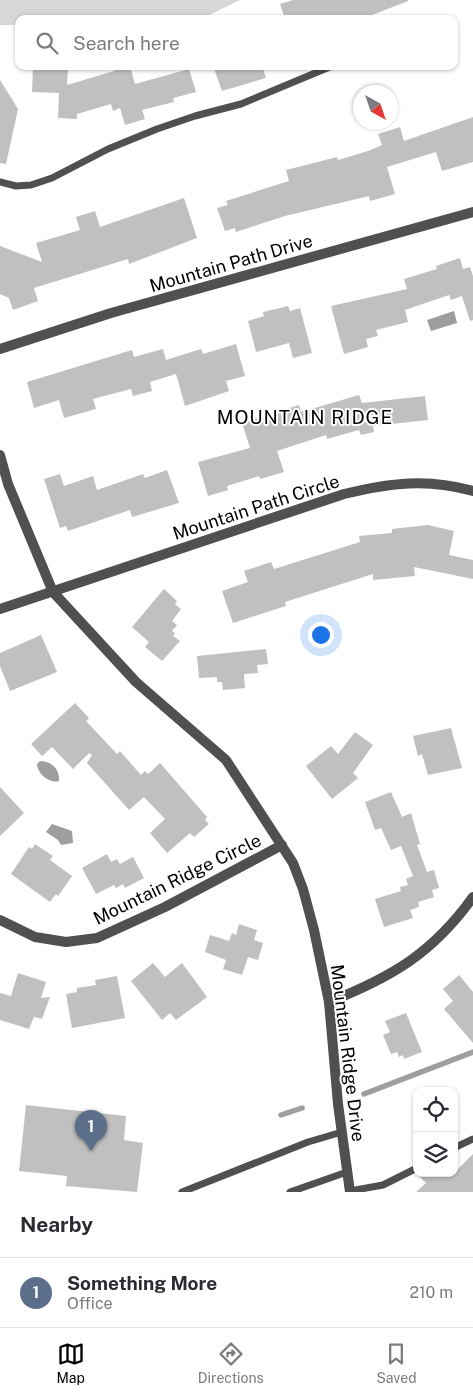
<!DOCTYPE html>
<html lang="en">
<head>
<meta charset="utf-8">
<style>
  :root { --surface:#fff; --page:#f7f7f7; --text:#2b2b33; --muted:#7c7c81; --line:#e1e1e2; --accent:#000 }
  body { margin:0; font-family:"Public Sans",sans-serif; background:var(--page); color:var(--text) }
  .controls { position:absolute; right:15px; bottom:15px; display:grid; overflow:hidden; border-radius:10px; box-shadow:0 1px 4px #0004 }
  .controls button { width:45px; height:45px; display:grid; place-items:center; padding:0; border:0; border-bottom:1px solid var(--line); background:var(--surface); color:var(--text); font:25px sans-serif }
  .compass { position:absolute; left:353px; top:85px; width:45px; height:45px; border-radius:50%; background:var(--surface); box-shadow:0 1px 4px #0004; rotate:140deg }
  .you { position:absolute; left:320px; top:634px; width:18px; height:18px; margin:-12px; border:4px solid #fff; border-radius:50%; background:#1a73e8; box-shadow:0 0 0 8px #1a73e833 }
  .badge { display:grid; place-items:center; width:32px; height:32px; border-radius:50%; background:var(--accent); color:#fff; font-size:16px; font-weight:700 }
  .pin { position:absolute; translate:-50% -41px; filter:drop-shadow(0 1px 2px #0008) }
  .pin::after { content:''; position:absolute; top:26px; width:18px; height:15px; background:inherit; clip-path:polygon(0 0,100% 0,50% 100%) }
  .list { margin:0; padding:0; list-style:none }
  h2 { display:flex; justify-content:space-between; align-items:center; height:65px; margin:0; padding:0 20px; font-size:21px }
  h2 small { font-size:16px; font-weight:400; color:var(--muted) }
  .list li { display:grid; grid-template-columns:32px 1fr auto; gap:15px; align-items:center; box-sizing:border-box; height:70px; padding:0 20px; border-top:1px solid var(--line) }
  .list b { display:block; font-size:19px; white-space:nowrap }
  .list p { margin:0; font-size:16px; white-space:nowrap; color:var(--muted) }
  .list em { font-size:16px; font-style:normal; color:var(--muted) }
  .icon { flex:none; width:28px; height:28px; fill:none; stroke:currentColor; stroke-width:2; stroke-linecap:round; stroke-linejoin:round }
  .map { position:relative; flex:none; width:473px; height:1192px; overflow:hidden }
  .search { position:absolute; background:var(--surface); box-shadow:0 1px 4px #0004; left:15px; right:15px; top:15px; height:55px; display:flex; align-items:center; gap:12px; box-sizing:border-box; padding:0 18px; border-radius:10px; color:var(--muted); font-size:19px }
  .sheet { height:135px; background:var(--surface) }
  nav { display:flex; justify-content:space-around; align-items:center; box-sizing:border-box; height:70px; border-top:1px solid var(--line); background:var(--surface); font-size:14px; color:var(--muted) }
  nav a { display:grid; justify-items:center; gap:2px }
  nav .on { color:var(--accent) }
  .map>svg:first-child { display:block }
</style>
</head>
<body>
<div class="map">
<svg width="473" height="1192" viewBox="0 0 473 1192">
  <rect width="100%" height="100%" fill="#fff"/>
  <!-- green -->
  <path fill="#d7d7d7" d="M 0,0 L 240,0 L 209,15 L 135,19 L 19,19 L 19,25 L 0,25 Z"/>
  <!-- water -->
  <g fill="#9e9e9e">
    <path d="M 454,311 L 457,323 L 431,331 L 427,320 Z"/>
    <path d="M 40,761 C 51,761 60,769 59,781 C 49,784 37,773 37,764 Z"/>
    <path d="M 52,824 L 72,831 L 73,843 L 61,845 L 58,840 L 46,832 Z"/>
  </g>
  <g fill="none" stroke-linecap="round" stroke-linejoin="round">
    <!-- stream -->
    <g stroke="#9e9e9e" stroke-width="5.5">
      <path d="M 364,1094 L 473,1052"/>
      <path d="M 281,1115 L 302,1108"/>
    </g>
  </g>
  <!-- building -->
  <g fill="#c0c0c0">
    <path d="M 293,0 L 408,0 L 408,1 L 362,19 L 285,19 L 280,4 Z"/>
    <path d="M 33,66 L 68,66 L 67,85 L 114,71 L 113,66 L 130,66 L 135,84 L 189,69 L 196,92 L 173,98 L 174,102 L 142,110 L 145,119 L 125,125 L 120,108 L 113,111 L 111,104 L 77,114 L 77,119 L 58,118 L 59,93 L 32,92 Z"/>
    <path d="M 213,66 L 262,66 L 266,78 L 222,91 Z"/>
    <path d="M 0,80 L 18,109 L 6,164 L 0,163 Z"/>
    <path d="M 473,117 L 473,162 L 442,171 L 436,152 L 387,167 L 395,194 L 370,201 L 369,196 L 285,216 L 236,232 L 235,228 L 225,231 L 217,208 L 228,205 L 226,201 L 289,181 L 286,170 L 337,157 L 338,160 L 368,151 L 382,145 L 378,134 L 400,127 L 404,141 Z"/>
    <path d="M 184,198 L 197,238 L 129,264 L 128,259 L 34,288 L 38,301 L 13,310 L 9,298 L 0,294 L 0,246 L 42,262 L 36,243 L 80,230 L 76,217 L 95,211 L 100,227 Z"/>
    <path d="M 460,258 L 463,269 L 470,267 L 473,276 L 473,320 L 470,321 L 462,296 L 451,300 L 449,295 L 405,310 L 408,322 L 376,330 L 378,336 L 366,339 L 368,347 L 344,354 L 331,306 L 407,289 L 404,279 L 437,269 L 436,266 Z"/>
    <path d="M 288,306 L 290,311 L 300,308 L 312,353 L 293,358 L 289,343 L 256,352 L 248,321 L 264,316 L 263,312 Z"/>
    <path d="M 236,344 L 245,376 L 226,381 L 229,391 L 185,406 L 176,374 L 150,382 L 152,391 L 133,396 L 131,389 L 93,399 L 96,409 L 64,418 L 59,400 L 34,408 L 27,382 L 132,350 L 134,357 L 163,349 L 166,360 L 201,349 L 203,354 Z"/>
    <path d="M 359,395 L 362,403 L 425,396 L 428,420 L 373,426 L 374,432 L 361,435 L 359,430 L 327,439 L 326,435 L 277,451 L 284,472 L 260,479 L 259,476 L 227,486 L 228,490 L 208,496 L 198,462 L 250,448 L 242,423 L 299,405 L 301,412 Z"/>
    <path d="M 167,470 L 179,503 L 132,517 L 130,510 L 68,531 L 66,526 L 60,528 L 44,479 L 60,474 L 64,486 L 93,476 L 97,490 L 143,474 L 145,478 Z"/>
    <path d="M 428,525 L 454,531 L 449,555 L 473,560 L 473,579 L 414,567 L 415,576 L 373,580 L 373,574 L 285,602 L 286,606 L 233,623 L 222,591 L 248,582 L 244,571 L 271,562 L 274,569 L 360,542 L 359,536 L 392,533 L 392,529 Z"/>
    <path d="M 164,589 L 177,601 L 175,604 L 181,609 L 172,621 L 177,625 L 172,631 L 175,633 L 173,636 L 180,641 L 162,661 L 145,647 L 149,642 L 132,627 Z"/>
    <path d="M 41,635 L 57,672 L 10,691 L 0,666 L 0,653 Z"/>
    <path d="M 266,649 L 268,664 L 257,665 L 258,673 L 244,674 L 245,688 L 223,690 L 222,682 L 217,682 L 217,677 L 199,678 L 197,656 Z"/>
    <path d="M 75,703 L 89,718 L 86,721 L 117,754 L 120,751 L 141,775 L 145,771 L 148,774 L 160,763 L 207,817 L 205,820 L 209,824 L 194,837 L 190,833 L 167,853 L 150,833 L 165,819 L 144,797 L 129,810 L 87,763 L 92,755 L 89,753 L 73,769 L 52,747 L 42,756 L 31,744 Z"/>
    <path d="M 451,728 L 462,768 L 428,775 L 422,754 L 418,756 L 413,736 Z"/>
    <path d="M 355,732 L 373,745 L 353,773 L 358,778 L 332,799 L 306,766 L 331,746 L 338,754 Z"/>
    <path d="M 0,787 L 24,813 L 0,836 Z"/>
    <path d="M 391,792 L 402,817 L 411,813 L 420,844 L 417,845 L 427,872 L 434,870 L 439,888 L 432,890 L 434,897 L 418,902 L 419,907 L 410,910 L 413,918 L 384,927 L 375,899 L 401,891 L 400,887 L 408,885 L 406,879 L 413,876 L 401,846 L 391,850 L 381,828 L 375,830 L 365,802 Z"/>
    <path d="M 35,844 L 53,856 L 50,860 L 72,876 L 58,896 L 56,894 L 50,902 L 11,874 L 29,847 L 32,849 Z"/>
    <path d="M 107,854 L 111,862 L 117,859 L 120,864 L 133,857 L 144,878 L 125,888 L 123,884 L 116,888 L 114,885 L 96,894 L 82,868 Z"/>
    <path d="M 239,924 L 257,930 L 254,940 L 263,943 L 258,960 L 248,957 L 242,975 L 223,969 L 226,960 L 205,952 L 210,935 L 229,941 L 232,933 L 236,935 Z"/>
    <path d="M 153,963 L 165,977 L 182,963 L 207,997 L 176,1020 L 170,1013 L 162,1020 L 131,981 Z"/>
    <path d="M 18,973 L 46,982 L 41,998 L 50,997 L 42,1019 L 34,1017 L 29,1029 L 0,1020 L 0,993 L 11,996 Z"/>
    <path d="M 459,975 L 473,992 L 473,1043 L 444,1009 L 453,1001 L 443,989 Z"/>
    <path d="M 117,976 L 125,1018 L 72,1028 L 66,994 L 77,992 L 77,988 L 96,985 L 95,980 Z"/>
    <path d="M 406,1013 L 422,1052 L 404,1059 L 403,1055 L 399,1057 L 397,1052 L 391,1054 L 383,1035 L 390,1032 L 385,1021 Z"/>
    <path d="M 26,1105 L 126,1116 L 124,1140 L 143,1143 L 137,1192 L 66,1186 L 67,1176 L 19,1171 Z"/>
    <path d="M 473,1154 L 473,1192 L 416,1192 L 426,1183 L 417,1174 L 454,1173 Z"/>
  </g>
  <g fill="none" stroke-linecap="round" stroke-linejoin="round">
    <!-- service -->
    <g stroke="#505050" stroke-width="7">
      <path d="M 0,182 L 16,186 L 31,185 L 52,178 L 108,149 L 157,129 L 195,116 L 241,104 L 332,66"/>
      <path d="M 454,1148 L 473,1139"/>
      <path d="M 350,1191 L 383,1185 L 417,1168"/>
      <path d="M 182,1192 L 308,1142 L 342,1132"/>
      <path d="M 290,1192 L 347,1172"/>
    </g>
    <!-- minor -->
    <g stroke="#505050" stroke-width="10">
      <path d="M 0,349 L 111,313 L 473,212"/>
      <path d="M 0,455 L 8,484 L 53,592 L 136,682 L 226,760 L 293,863 L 303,889 L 314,930 L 329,1002 L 338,1104 L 350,1192"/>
      <path d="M 0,609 L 344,494 C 390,483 427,478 473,491"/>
      <path d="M 0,920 L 35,937 L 66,942 L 97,938 L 165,907 L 282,845"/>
      <path d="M 329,1002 C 392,977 433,953 473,897"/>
    </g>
  </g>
  <g text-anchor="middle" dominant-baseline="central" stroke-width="4" stroke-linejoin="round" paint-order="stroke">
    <!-- street labels -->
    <g font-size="18" fill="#000" stroke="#fff">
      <text transform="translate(231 263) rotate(-16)">Mountain Path Drive</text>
      <text transform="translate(256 507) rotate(-18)">Mountain Path Circle</text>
      <text transform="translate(177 879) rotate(-26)">Mountain Ridge Circle</text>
      <text transform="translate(348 1053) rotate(83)">Mountain Ridge Drive</text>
    </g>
    <!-- neighbourhood labels -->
    <g font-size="19" letter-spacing="1" fill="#000" stroke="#fff">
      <text x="305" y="417">MOUNTAIN RIDGE</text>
    </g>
  </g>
</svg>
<div class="controls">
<button><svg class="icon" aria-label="locate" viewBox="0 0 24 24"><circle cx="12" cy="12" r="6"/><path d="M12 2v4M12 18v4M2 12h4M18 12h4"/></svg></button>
<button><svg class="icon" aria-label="layers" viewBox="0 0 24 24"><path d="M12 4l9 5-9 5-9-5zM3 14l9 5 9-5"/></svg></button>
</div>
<svg class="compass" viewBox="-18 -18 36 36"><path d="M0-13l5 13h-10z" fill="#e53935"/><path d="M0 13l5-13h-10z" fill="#7c7c81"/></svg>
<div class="you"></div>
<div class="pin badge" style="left:91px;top:1151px;background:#5c6f8a">1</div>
<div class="search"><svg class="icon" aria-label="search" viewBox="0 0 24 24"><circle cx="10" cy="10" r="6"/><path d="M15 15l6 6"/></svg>Search here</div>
</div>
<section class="sheet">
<h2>Nearby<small></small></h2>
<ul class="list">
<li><span class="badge" style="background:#5c6f8a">1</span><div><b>Something More</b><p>Office</p></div><em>210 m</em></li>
</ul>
</section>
<nav>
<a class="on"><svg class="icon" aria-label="map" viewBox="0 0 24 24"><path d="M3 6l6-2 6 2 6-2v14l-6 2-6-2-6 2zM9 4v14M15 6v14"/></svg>Map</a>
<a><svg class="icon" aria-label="directions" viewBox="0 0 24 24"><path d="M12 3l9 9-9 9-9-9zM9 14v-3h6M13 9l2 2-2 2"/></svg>Directions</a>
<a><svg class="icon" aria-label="saved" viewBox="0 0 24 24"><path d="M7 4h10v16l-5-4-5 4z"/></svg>Saved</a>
</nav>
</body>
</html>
